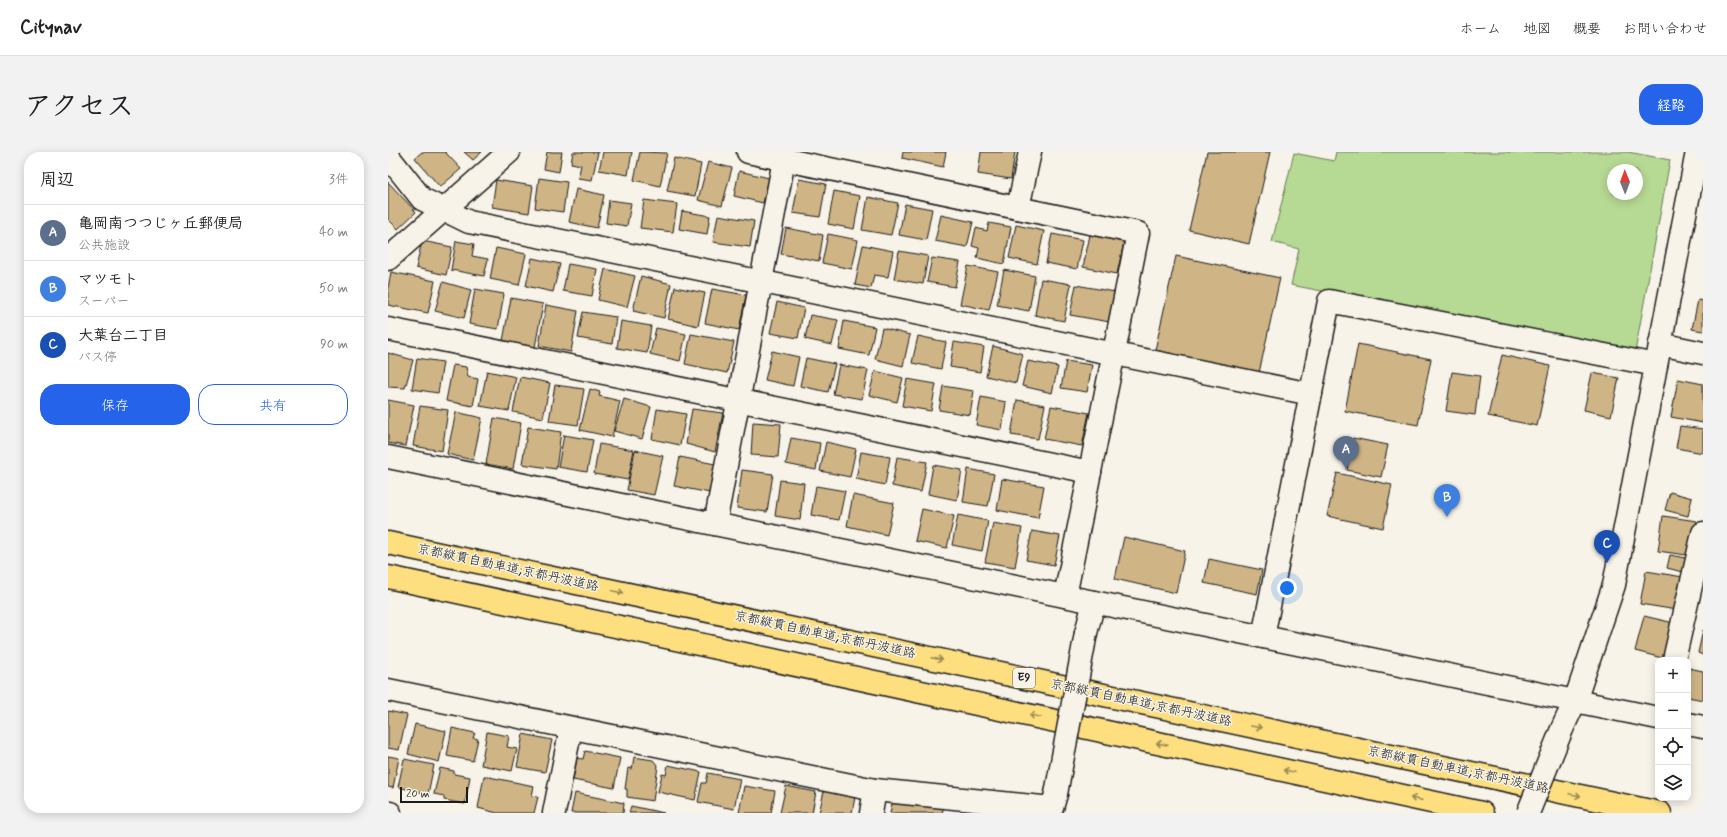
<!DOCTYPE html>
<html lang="ja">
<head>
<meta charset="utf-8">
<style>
  :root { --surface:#fff; --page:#f2f2f2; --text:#202124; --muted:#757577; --line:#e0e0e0; --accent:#2563eb }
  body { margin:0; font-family:Mynerve,"Klee One",sans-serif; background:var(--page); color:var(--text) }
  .controls { position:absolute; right:12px; bottom:12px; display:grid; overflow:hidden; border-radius:8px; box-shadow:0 2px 10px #0003 }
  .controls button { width:36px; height:36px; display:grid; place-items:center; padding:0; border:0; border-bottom:1px solid var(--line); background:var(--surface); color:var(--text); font:20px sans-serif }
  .compass { position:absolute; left:1219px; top:12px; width:36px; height:36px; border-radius:50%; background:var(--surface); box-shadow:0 2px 10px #0003; rotate:359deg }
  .scale { position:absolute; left:12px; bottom:10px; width:68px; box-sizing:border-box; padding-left:4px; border:2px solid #1c1c1c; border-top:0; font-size:11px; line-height:14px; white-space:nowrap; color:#1c1c1c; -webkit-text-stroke:3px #f7f3e8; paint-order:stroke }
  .you { position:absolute; left:899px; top:436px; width:14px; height:14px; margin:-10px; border:3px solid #fff; border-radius:50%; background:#1a73e8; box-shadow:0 0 0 6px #1a73e833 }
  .badge { display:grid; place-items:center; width:26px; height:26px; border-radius:50%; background:var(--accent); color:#fff; font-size:13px; font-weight:700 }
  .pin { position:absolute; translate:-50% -33px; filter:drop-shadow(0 1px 2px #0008) }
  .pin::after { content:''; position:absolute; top:21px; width:14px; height:12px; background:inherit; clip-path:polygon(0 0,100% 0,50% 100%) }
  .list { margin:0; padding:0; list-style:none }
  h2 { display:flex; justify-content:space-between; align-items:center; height:52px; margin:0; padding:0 16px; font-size:17px }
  h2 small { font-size:13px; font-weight:400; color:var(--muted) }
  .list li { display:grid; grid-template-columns:26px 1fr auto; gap:12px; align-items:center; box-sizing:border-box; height:56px; padding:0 16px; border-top:1px solid var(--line) }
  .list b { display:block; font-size:15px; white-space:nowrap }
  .list p { margin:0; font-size:13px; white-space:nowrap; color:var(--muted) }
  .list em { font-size:13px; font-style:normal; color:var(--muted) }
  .actions { display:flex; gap:8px; padding:12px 16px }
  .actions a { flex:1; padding:9px 0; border:1px solid var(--accent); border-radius:16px; text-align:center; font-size:14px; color:var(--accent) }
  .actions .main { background:var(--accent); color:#fff }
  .icon { flex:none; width:22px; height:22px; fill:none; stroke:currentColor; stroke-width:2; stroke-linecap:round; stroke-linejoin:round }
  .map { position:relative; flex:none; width:1315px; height:661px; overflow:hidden; border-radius:16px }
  header { display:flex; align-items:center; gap:24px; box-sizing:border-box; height:56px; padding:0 20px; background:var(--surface); border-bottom:1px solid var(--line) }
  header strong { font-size:19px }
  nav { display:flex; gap:22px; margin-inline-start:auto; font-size:14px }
  .intro { display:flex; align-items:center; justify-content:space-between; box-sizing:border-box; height:96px; padding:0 24px }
  h1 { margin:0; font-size:28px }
  .button { padding:10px 18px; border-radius:16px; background:var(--accent); color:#fff; font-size:14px; font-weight:700 }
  main { display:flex; gap:24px; padding:0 24px }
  aside { flex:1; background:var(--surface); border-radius:16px; box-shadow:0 2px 10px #0003 }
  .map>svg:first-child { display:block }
</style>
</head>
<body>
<header>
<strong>Citynav</strong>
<nav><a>ホーム</a><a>地図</a><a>概要</a><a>お問い合わせ</a></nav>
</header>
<div class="intro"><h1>アクセス</h1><a class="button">経路</a></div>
<main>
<aside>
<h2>周辺<small>3件</small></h2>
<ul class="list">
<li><span class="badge" style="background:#5c6f8a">A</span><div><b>亀岡南つつじヶ丘郵便局</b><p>公共施設</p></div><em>40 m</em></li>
<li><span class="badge" style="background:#3f7fe0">B</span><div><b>マツモト</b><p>スーパー</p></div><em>50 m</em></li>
<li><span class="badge" style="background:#1a4fb4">C</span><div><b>大葉台二丁目</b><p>バス停</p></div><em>90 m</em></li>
</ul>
<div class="actions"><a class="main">保存</a><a>共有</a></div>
</aside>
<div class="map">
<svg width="1315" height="661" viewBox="0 0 1315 661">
  <rect width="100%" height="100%" fill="#f7f3e8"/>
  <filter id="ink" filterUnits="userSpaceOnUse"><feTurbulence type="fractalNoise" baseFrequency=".025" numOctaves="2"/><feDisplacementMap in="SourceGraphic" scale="8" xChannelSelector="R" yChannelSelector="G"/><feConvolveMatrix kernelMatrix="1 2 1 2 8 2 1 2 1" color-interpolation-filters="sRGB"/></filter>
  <g filter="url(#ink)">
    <!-- green -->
    <path fill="#b6d993" stroke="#697a58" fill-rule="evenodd" d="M 948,0 L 1240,0 L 1282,8 L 1247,200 L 903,133 L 911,97 L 884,90 L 906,1 L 946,9 ZM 1225,18 L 1249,18 L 1249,42 L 1225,42 Z"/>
    <!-- building -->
    <g fill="#cfb485" stroke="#1c1c1c">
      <path d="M 34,0 L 57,0 L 73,17 L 52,35 L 27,6 Z"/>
      <path d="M 76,0 L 94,0 L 85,8 Z"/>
      <path d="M 159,0 L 174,0 L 171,20 L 156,17 Z"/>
      <path d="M 185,0 L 210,0 L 204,28 L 190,26 L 193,13 L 183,11 Z"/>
      <path d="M 215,0 L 244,0 L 240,23 L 211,18 Z"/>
      <path d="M 252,0 L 279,1 L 272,34 L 246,28 Z"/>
      <path d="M 515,0 L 558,0 L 555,15 L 514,6 Z"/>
      <path d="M 593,0 L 627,0 L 623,27 L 590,22 Z"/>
      <path d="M 819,0 L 882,0 L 861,92 L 801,78 Z"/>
      <path d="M 286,6 L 313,12 L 307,44 L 279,39 Z"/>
      <path d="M 320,10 L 344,16 L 334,54 L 310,48 Z"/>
      <path d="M 351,19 L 381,26 L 375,51 L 346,44 Z"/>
      <path d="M 151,26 L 179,30 L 175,60 L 147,56 Z"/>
      <path d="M 411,27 L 438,32 L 432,65 L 405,61 Z"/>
      <path d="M 108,28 L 145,34 L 141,61 L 104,55 Z"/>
      <path d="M 0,30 L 28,60 L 10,77 L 0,67 Z"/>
      <path d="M 188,37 L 216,43 L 209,76 L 181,70 Z"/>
      <path d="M 446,39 L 472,44 L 466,77 L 440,72 Z"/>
      <path d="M 480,45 L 510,51 L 503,83 L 474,78 Z"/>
      <path d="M 221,48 L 243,51 L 239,74 L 218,71 Z"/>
      <path d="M 256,48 L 289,52 L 285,80 L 252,76 Z"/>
      <path d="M 517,52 L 544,57 L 538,88 L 511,83 Z"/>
      <path d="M 294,59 L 322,64 L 319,82 L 291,77 Z"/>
      <path d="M 330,63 L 366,69 L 362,95 L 325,90 Z"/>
      <path d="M 553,63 L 585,70 L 579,95 L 547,89 Z"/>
      <path d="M 601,71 L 623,75 L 616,112 L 589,106 L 591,96 L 584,94 L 588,76 L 599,79 Z"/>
      <path d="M 628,73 L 656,79 L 649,112 L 621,106 Z"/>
      <path d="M 398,76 L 435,83 L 431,109 L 393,102 Z"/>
      <path d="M 440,82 L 470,88 L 464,117 L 434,111 Z"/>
      <path d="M 664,82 L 695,88 L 689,117 L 658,111 Z"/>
      <path d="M 702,83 L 736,90 L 729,122 L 695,115 Z"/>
      <path d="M 34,89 L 64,95 L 58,123 L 28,116 Z"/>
      <path d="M 68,89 L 86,92 L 84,104 L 100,107 L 96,124 L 63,118 Z"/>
      <path d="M 475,93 L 505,99 L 500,125 L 486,123 L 483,136 L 467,133 Z"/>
      <path d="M 108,96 L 138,102 L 131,133 L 102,127 Z"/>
      <path d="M 511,99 L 540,104 L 535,132 L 506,127 Z"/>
      <path d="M 788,104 L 892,126 L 871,221 L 767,198 Z"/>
      <path d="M 144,106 L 172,112 L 165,140 L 138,134 Z"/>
      <path d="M 544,106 L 572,110 L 567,135 L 539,130 Z"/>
      <path d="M 180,112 L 209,117 L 204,144 L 175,139 Z"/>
      <path d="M 580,114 L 610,120 L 601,158 L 572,152 Z"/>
      <path d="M 217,117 L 247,124 L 239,155 L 210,148 Z"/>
      <path d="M 616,118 L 647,124 L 641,159 L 609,153 Z"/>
      <path d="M 3,120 L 47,129 L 40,161 L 0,153 L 0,136 Z"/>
      <path d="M 253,124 L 283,132 L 276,166 L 245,159 Z"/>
      <path d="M 653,127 L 683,132 L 676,169 L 647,163 Z"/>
      <path d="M 55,130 L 83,138 L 76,166 L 47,159 Z"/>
      <path d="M 688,133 L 727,140 L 722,170 L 682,163 Z"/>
      <path d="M 287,135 L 317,141 L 310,174 L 280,167 Z"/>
      <path d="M 87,137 L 116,142 L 110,177 L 81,172 Z"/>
      <path d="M 324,137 L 358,143 L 351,178 L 317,171 Z"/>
      <path d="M 123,146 L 155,152 L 147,195 L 115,189 Z"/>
      <path d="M 1310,148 L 1315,149 L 1315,179 L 1304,177 Z"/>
      <path d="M 389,150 L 416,156 L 410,186 L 382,181 Z"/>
      <path d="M 158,153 L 190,159 L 183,200 L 151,194 Z"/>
      <path d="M 195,160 L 228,165 L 224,192 L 190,186 Z"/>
      <path d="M 422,163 L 450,168 L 444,193 L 417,187 Z"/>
      <path d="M 233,169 L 263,174 L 259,201 L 229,196 Z"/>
      <path d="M 456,169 L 487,175 L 481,203 L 451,197 Z"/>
      <path d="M 268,176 L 298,182 L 292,209 L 262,202 Z"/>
      <path d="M 494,176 L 522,183 L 515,214 L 487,207 Z"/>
      <path d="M 303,182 L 346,190 L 339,221 L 297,212 Z"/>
      <path d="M 530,184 L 558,190 L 553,217 L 524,211 Z"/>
      <path d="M 566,190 L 596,195 L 592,220 L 562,215 Z"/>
      <path d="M 970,192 L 1043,207 L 1030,273 L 957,259 Z"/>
      <path d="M 605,194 L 635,202 L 628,231 L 598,224 Z"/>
      <path d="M 384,199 L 411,205 L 405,234 L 377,228 Z"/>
      <path d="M 0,201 L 25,208 L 17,236 L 0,235 Z"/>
      <path d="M 1114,203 L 1162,214 L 1149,274 L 1100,264 Z"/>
      <path d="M 29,206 L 55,210 L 50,241 L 24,237 Z"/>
      <path d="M 418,206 L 447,212 L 440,240 L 412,234 Z"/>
      <path d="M 640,209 L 670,215 L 664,241 L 634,234 Z"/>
      <path d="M 678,209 L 704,213 L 699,240 L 673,236 Z"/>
      <path d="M 65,213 L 78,215 L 80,225 L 90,227 L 85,254 L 58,249 Z"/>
      <path d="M 451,213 L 480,218 L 474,247 L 445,242 Z"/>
      <path d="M 99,219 L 128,225 L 121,259 L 92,254 Z"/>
      <path d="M 487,219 L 515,226 L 509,250 L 481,243 Z"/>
      <path d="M 1064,220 L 1092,224 L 1087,263 L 1058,259 Z"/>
      <path d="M 1204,221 L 1231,226 L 1223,264 L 1196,258 Z"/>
      <path d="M 132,225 L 162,231 L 155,266 L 125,260 Z"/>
      <path d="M 519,227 L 548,232 L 543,259 L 514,254 Z"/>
      <path d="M 1290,227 L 1315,232 L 1315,271 L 1283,265 Z"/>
      <path d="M 167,233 L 196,237 L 190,273 L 161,269 Z"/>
      <path d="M 555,234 L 586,239 L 582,263 L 551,258 Z"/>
      <path d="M 202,237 L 212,240 L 211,244 L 232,249 L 224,285 L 192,278 Z"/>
      <path d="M 593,245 L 618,250 L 614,278 L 588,273 Z"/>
      <path d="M 236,247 L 263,255 L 254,287 L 226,279 Z"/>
      <path d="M 0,248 L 26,253 L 18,294 L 0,291 Z"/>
      <path d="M 629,248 L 657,253 L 650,287 L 623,283 Z"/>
      <path d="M 32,254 L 60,258 L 54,299 L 25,294 Z"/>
      <path d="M 663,254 L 701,261 L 694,294 L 656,287 Z"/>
      <path d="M 269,257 L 298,262 L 292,293 L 264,287 Z"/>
      <path d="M 304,257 L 335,261 L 327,300 L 298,292 Z"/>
      <path d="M 68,260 L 94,266 L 85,308 L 59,302 Z"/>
      <path d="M 106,266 L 133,271 L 125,317 L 98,312 Z"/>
      <path d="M 365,270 L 393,272 L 390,305 L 363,303 Z"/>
      <path d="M 1292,274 L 1315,277 L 1315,301 L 1288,296 Z"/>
      <path d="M 140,275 L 173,280 L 168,317 L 134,312 Z"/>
      <path d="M 176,283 L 205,288 L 199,320 L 170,315 Z"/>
      <path d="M 403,286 L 432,291 L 428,318 L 398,312 Z"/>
      <path d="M 965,286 L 1000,293 L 993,325 L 959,318 Z"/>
      <path d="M 438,290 L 468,297 L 462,325 L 432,319 Z"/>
      <path d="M 211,292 L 246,298 L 240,328 L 206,322 Z"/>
      <path d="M 247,298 L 275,304 L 266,343 L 239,338 Z"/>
      <path d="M 473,300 L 502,305 L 497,333 L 468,327 Z"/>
      <path d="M 292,305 L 327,312 L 322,341 L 286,334 Z"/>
      <path d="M 509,305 L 539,310 L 533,340 L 504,334 Z"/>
      <path d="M 545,313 L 574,318 L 569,348 L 540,342 Z"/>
      <path d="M 580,317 L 606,322 L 600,354 L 575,350 Z"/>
      <path d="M 354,318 L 385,322 L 379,360 L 349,356 Z"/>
      <path d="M 949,321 L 1004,333 L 995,376 L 939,364 Z"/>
      <path d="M 614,327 L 656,334 L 650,366 L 609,358 Z"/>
      <path d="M 392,328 L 416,331 L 412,368 L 387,364 Z"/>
      <path d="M 428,334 L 457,339 L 451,368 L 423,363 Z"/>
      <path d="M 1282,340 L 1304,346 L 1300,364 L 1277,358 Z"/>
      <path d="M 465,343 L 506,351 L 499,383 L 459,374 Z"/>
      <path d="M 534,357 L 566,364 L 559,396 L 527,389 Z"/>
      <path d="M 570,363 L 600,369 L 594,399 L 564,393 Z"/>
      <path d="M 1275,364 L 1309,369 L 1305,404 L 1270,399 Z"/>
      <path d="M 605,371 L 634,376 L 627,415 L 597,410 Z"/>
      <path d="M 644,379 L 672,384 L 666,413 L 638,408 Z"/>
      <path d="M 736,385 L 797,399 L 788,441 L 727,427 Z"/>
      <path d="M 1282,403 L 1302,407 L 1299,421 L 1279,416 Z"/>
      <path d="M 821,407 L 874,418 L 869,442 L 816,431 Z"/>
      <path d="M 1258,419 L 1295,425 L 1289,458 L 1252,452 Z"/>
      <path d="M 1256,464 L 1290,472 L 1282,508 L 1247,499 Z"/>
      <path d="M 1315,478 L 1315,503 L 1310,501 Z"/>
      <path d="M 1301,516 L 1315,519 L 1315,548 L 1300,545 Z"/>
      <path d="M 0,559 L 19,563 L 11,598 L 0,596 Z"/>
      <path d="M 27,572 L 58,579 L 51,610 L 20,602 Z"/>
      <path d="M 64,576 L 87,581 L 85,586 L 90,587 L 85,609 L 59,604 Z"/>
      <path d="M 99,580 L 121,584 L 119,595 L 129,597 L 124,619 L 93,613 Z"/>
      <path d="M 135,582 L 164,588 L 157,620 L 129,615 Z"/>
      <path d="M 197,599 L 232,606 L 226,636 L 185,628 L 189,606 L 195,607 Z"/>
      <path d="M 0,604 L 11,606 L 5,636 L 0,635 Z"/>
      <path d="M 246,605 L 265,608 L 270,614 L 265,649 L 239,645 L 239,637 L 237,637 L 240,616 L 244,617 Z"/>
      <path d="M 16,607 L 46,613 L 40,642 L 10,635 Z"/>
      <path d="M 280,613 L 313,620 L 307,648 L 270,640 L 274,622 L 278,623 Z"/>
      <path d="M 52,616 L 66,619 L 66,622 L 82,625 L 77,652 L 56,648 L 56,644 L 46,642 Z"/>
      <path d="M 320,621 L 352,627 L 346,657 L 310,650 L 314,631 L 318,631 Z"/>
      <path d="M 96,624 L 146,634 L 144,644 L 150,645 L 146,661 L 109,661 L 90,656 Z"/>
      <path d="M 356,634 L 387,639 L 383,661 L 351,661 Z"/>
      <path d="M 398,634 L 428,640 L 424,661 L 392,661 Z"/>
      <path d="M 436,639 L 467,645 L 464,661 L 431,661 Z"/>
      <path d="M 187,641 L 236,651 L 235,661 L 183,661 Z"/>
      <path d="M 506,643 L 556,654 L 554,661 L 502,661 Z"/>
      <path d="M 243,654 L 276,661 L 241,661 Z"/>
    </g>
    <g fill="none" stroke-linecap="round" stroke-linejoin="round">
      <!-- minor casing -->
      <g stroke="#1c1c1c" stroke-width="25">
        <g id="minor">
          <path d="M 360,0 L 750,81 L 677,444"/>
          <path d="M 0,4 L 34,47 L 81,70 L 923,242"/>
          <path d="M 630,56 L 642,0"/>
          <path d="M 0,107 L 121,0"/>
          <path d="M 0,177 L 702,320"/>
          <path d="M 1272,192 L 1315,201"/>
          <path d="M 0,305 L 1270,566"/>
          <path d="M 327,372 L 396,8"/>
          <path d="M 698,481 L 706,450"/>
          <path d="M 875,485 L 941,149 L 1268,213"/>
          <path d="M 1286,508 L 1315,381"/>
          <path d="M 0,538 L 487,638 L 664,656 L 668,642"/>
          <path d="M 1300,572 L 1315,575"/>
          <path d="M 1174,577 L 1187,549 L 1226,433 L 1309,0"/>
          <path d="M 0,661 L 2,661"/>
          <path d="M 166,661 L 183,576"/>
          <path d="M 483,661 L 487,638"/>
        </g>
      </g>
      <!-- highway casing -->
      <g stroke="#1c1c1c" stroke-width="25">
        <g id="highway">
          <path d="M 0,391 L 1272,661"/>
          <path d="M 0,425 L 1094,661"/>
        </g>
      </g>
      <!-- minor -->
      <use href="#minor" stroke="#f7f3e8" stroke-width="22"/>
      <!-- highway -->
      <use href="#highway" stroke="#fedf80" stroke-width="22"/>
      <!-- minor-bridge casing -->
      <g stroke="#1c1c1c" stroke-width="25" stroke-linecap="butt">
        <g id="minor-bridge">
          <path d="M 668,642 L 698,481"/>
          <path d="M 1140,661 L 1174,577"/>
        </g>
      </g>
      <!-- minor-bridge -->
      <use href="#minor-bridge" stroke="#f7f3e8" stroke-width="22"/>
    </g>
    <!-- one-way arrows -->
    <defs><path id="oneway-shaft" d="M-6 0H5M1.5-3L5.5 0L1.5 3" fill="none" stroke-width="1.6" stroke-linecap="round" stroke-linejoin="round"/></defs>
    <g stroke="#988753">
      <use href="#oneway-shaft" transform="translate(230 440) rotate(12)"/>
      <use href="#oneway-shaft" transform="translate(549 507) rotate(12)"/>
      <use href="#oneway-shaft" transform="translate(647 564) rotate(-168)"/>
      <use href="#oneway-shaft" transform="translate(868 575) rotate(12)"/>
      <use href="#oneway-shaft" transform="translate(774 592) rotate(-168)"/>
      <use href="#oneway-shaft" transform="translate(901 619) rotate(-168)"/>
      <use href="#oneway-shaft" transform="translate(1187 643) rotate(12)"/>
      <use href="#oneway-shaft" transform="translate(1028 647) rotate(-168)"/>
    </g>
  </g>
  <g text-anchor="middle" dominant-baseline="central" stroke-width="3" stroke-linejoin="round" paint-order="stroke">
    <!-- shield labels -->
    <rect fill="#f7f3e8" stroke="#5e5c59" stroke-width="1" x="625" y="516" width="22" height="20" rx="3"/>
    <g font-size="12" font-weight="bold" fill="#1c1c1c">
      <text x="636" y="526">E9</text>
    </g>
    <!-- street labels -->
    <g font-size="13" fill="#1c1c1c" stroke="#f7f3e8">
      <text transform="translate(120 416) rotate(12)">京都縦貫自動車道;京都丹波道路</text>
      <text transform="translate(437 483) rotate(12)">京都縦貫自動車道;京都丹波道路</text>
      <text transform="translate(753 551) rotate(12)">京都縦貫自動車道;京都丹波道路</text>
      <text transform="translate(1070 618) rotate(12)">京都縦貫自動車道;京都丹波道路</text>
    </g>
  </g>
</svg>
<div class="controls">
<button>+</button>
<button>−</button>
<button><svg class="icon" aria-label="locate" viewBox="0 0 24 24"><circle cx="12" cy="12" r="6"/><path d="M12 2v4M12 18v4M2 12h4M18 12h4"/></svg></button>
<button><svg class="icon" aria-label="layers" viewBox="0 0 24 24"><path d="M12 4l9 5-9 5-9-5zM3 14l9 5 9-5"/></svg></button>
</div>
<svg class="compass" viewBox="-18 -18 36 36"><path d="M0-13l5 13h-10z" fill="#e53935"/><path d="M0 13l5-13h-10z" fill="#757577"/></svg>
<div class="scale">20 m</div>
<div class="you"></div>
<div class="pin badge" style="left:958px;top:317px;background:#5c6f8a">A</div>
<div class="pin badge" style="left:1059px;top:365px;background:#3f7fe0">B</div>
<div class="pin badge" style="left:1219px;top:411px;background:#1a4fb4">C</div>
</div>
</main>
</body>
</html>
